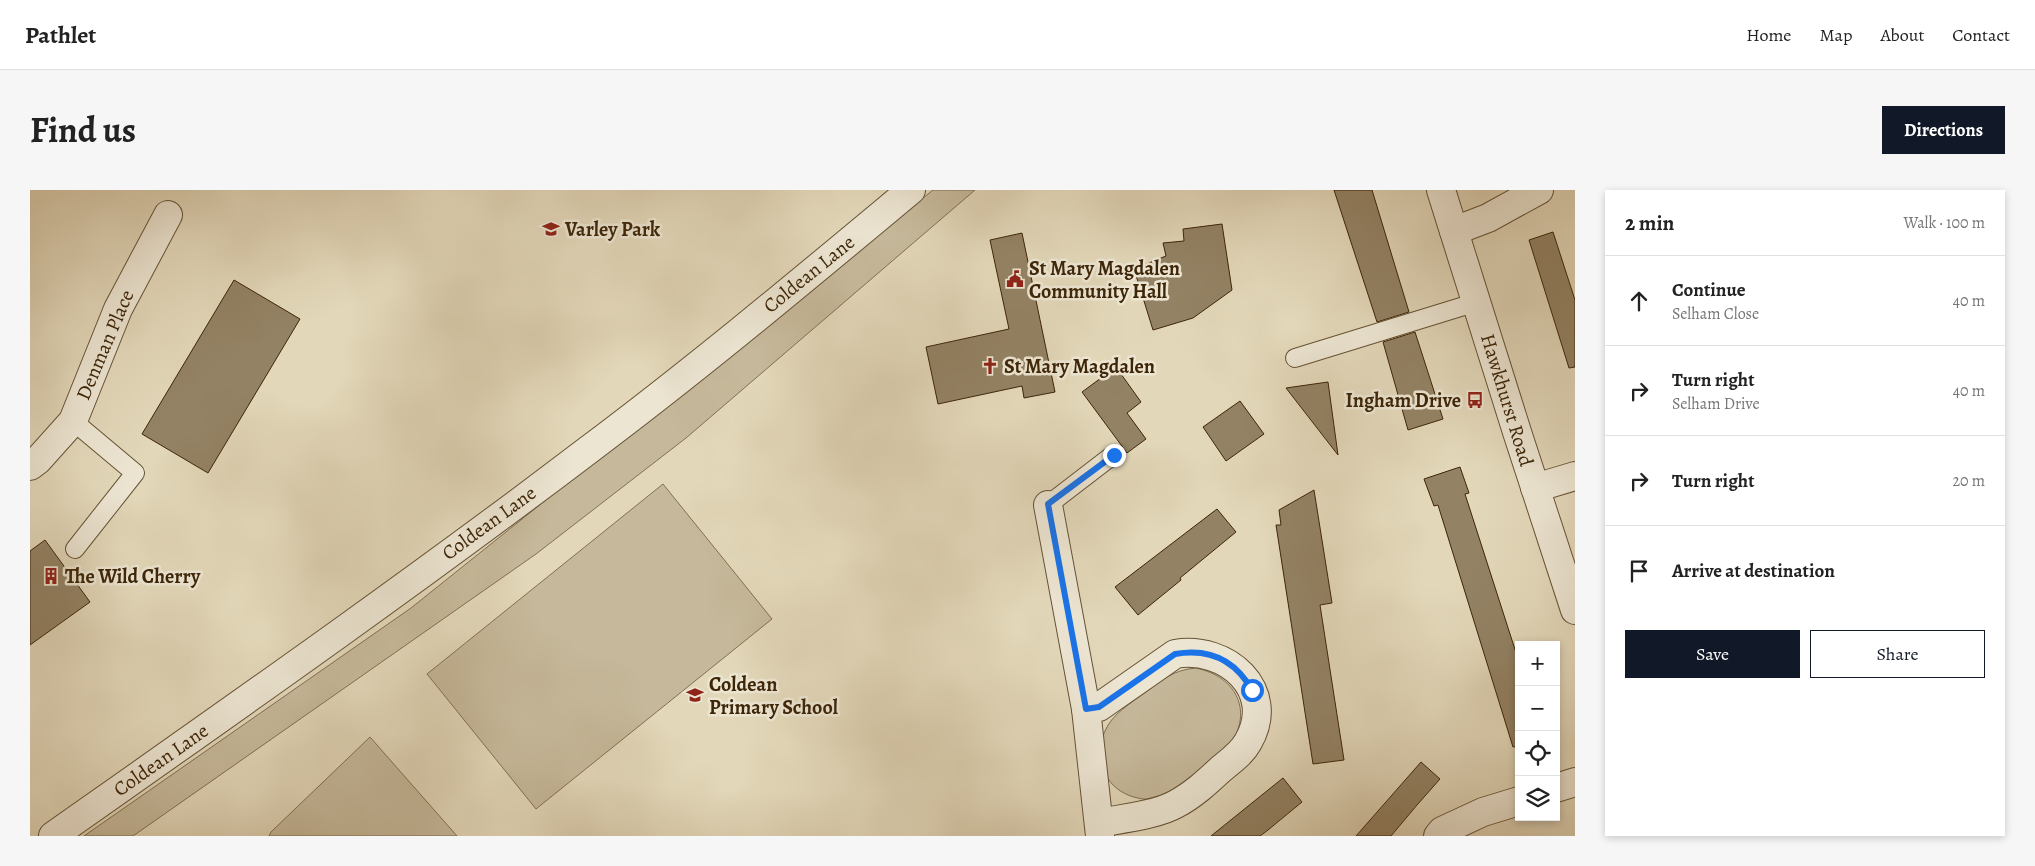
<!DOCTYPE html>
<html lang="en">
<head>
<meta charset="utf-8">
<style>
  :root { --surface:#fff; --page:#f6f6f6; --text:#222; --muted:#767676; --line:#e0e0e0; --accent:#111827 }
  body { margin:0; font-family:Alegreya,serif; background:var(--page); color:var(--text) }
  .controls { position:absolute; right:15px; bottom:15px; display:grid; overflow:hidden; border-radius:0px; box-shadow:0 2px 8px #0003 }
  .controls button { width:45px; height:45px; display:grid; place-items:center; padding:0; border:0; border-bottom:1px solid var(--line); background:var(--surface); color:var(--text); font:25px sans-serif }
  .stop { position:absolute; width:15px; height:15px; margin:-11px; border:4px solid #1a73e8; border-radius:50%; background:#fff }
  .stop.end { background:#1a73e8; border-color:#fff; box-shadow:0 1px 5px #0008 }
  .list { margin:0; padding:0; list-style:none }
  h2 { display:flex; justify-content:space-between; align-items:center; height:65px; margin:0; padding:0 20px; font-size:21px }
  h2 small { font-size:16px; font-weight:400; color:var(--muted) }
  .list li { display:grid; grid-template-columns:32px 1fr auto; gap:15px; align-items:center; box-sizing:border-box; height:90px; padding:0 20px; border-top:1px solid var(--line) }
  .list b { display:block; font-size:19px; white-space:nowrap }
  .list p { margin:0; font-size:16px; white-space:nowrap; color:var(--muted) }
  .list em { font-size:16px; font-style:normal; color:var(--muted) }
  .actions { display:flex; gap:10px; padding:15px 20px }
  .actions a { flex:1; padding:11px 0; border:1px solid var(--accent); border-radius:0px; text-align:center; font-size:18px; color:var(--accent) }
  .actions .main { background:var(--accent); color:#fff }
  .icon { flex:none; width:28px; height:28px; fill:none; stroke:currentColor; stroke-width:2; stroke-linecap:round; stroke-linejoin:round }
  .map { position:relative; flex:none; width:1545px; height:646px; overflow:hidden; border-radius:0px }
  header { display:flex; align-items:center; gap:30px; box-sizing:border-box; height:70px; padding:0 25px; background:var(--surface); border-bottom:1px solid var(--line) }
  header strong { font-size:24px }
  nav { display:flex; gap:28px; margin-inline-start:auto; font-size:18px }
  .intro { display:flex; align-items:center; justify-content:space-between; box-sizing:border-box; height:120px; padding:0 30px }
  h1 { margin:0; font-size:35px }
  .button { padding:12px 22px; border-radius:0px; background:var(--accent); color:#fff; font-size:18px; font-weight:700 }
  main { display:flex; gap:30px; padding:0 30px }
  aside { flex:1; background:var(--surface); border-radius:0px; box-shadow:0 2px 8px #0003 }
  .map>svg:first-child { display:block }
</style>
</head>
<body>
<header>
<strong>Pathlet</strong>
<nav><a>Home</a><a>Map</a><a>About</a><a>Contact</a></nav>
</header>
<div class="intro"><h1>Find us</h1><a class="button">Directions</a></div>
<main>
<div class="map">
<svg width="1545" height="646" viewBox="0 0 1545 646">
  <rect width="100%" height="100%" fill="#e2d7b9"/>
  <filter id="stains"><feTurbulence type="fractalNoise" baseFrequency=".004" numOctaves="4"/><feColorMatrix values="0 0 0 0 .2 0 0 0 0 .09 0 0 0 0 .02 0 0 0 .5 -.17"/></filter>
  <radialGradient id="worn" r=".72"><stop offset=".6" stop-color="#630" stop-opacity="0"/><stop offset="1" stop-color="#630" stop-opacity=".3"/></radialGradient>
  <!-- green -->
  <g fill="#c6b99b" stroke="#826f52">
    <path d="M 903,0 L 945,0 L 656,248 L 506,364 L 103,646 L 54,646 L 381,418 Z"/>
    <path d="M 633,294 L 742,429 L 506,619 L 397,484 Z"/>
    <path d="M 1166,478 C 1208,487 1224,523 1198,558 C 1180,572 1159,593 1141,604 C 1119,616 1085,607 1075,583 C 1073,577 1073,570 1073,564 C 1072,556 1071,549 1075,541 C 1082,524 1101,513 1116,502 C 1134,489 1143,480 1166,478 Z"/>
    <path d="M 340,547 L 427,646 L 239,646 L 241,642 Z"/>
  </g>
  <!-- building -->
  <g fill="#938264" stroke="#3d2508">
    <path d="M 1304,0 L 1342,0 L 1379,122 L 1347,132 Z"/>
    <path d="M 1192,34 L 1202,100 L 1163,128 L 1123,140 L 1104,79 L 1136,66 L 1133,53 L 1154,51 L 1153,39 Z"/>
    <path d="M 1523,42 L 1545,110 L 1545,177 L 1539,178 L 1499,50 Z"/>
    <path d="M 992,43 L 1025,202 L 994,208 L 992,196 L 908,214 L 896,157 L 979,139 L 960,50 Z"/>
    <path d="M 204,90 L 270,129 L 178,283 L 112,244 Z"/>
    <path d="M 1385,142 L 1413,229 L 1378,240 L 1353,152 Z"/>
    <path d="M 1086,177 L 1111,212 L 1097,223 L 1116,249 L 1097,263 L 1052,202 Z"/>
    <path d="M 1298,192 L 1308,265 L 1256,198 Z"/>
    <path d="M 1210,211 L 1234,244 L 1196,271 L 1173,237 Z"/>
    <path d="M 1430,277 L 1439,303 L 1435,304 L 1489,472 L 1489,556 L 1483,557 L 1408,315 L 1404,316 L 1394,289 Z"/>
    <path d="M 1284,300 L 1302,413 L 1290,415 L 1314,570 L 1283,574 L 1246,335 L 1251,335 L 1249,320 Z"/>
    <path d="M 1187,319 L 1206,342 L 1150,388 L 1151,390 L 1108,425 L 1085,397 Z"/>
    <path d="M 15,350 L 60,412 L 0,455 L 0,361 Z"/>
    <path d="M 1391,572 L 1410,589 L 1387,615 L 1361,646 L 1326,646 Z"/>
    <path d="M 1253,588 L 1272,612 L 1238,640 L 1230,646 L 1181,646 Z"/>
  </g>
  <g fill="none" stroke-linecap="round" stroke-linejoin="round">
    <!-- service casing -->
    <g stroke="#665234" stroke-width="20">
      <g id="service">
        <path d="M 1265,168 L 1447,112"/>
        <path d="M 43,231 L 105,283 L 45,359"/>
        <path d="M 1018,315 L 1083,265"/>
      </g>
    </g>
    <!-- minor casing -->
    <g stroke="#665234" stroke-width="30">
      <g id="minor">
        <path d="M 1411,0 L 1487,242 L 1545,420"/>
        <path d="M 1424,41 L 1458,28 L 1509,0"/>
        <path d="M 0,276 L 8,270 L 43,231 L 88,119 L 138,25"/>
        <path d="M 1505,298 L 1545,286"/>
        <path d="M 1018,315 L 1056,519 L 1070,646"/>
        <path d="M 1056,519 L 1069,517 L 1145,464 C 1196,455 1248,500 1218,552 C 1212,563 1201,571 1191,579 C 1177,592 1163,605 1146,614 C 1127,625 1090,629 1069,633"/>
        <path d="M 1526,598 L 1545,592"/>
        <path d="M 1408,646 L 1412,641 L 1453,622 L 1489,611"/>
      </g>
    </g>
    <!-- tertiary casing -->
    <g stroke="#665234" stroke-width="30">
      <path id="tertiary" d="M 23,646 C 202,520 382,394 557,261 C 668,178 774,89 881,0"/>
    </g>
    <!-- service -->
    <use href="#service" stroke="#ece5d2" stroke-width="18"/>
    <!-- minor -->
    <use href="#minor" stroke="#ece5d2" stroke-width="28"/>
    <!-- tertiary -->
    <use href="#tertiary" stroke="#ece5d2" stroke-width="28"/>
  </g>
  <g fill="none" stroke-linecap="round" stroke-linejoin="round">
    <!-- route -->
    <path stroke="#1a73e8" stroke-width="6" d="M 1084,265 L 1018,314 L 1056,519 L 1069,517 L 1145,464 C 1179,458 1205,470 1222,500"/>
  </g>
  <!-- icons -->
  <defs>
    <g id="university-bare" transform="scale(1.35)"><path d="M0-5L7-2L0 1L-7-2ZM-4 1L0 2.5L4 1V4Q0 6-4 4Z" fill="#8f2418" stroke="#ece5d2" stroke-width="2.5" paint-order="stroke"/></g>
    <g id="civic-bare" transform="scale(1.35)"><path d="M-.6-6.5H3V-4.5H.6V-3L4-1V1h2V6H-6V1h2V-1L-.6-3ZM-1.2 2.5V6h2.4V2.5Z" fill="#8f2418" stroke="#ece5d2" stroke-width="2.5" paint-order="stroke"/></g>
    <g id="church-bare" transform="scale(1.35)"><path d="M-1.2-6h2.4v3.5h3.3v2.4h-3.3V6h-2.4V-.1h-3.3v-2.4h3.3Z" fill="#8f2418" stroke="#ece5d2" stroke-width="2.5" paint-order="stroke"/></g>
    <g id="bus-bare" transform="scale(1.35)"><path d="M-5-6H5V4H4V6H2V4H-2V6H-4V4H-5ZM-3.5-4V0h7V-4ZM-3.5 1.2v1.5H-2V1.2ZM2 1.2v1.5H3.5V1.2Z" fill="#8f2418" stroke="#ece5d2" stroke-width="2.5" paint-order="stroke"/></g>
    <g id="building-bare" transform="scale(1.35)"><path d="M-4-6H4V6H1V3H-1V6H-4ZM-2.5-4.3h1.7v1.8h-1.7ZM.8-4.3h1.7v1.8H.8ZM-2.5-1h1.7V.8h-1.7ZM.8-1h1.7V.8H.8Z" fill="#8f2418" stroke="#ece5d2" stroke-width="2.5" paint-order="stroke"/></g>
    <g id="school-bare" transform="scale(1.35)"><path d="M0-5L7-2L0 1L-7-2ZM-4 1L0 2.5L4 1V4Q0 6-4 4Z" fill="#8f2418" stroke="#ece5d2" stroke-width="2.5" paint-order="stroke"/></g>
  </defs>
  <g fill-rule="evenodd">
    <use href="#university-bare" x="521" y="39"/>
    <use href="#civic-bare" x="985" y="89"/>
    <use href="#church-bare" x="960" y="176"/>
    <use href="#bus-bare" x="1445" y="210"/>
    <use href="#building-bare" x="21" y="386"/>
    <use href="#school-bare" x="665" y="505"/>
  </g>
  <g text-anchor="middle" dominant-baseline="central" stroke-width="5" stroke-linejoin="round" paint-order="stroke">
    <!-- poi labels -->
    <g font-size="20" font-weight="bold" fill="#3d2508" stroke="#ece5d2" text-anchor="start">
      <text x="535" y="39">Varley Park</text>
      <text x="999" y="78">St Mary Magdalen<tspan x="999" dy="23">Community Hall</tspan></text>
      <text x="974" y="176">St Mary Magdalen</text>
      <text x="1431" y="210" text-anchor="end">Ingham Drive</text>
      <text x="35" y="386">The Wild Cherry</text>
      <text x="679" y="494">Coldean<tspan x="679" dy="23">Primary School</tspan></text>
    </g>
    <!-- street labels -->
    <g font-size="20" fill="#3d2508" stroke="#ece5d2">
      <text transform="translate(779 84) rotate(-39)">Coldean Lane</text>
      <text transform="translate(75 155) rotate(-67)">Denman Place</text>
      <text transform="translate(1477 210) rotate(73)">Hawkhurst Road</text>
      <text transform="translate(459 333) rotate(-36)">Coldean Lane</text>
      <text transform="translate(131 570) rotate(-35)">Coldean Lane</text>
    </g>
  </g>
  <rect width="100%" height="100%" filter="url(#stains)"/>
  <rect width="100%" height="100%" fill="url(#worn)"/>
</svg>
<div class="controls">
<button>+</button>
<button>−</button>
<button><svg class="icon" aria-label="locate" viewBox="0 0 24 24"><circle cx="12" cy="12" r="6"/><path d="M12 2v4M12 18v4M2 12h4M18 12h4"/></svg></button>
<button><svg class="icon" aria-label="layers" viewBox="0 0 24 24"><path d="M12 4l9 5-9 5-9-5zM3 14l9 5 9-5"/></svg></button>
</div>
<div class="stop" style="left:1222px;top:500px"></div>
<div class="stop end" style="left:1084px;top:265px"></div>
</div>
<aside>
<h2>2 min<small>Walk · 100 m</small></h2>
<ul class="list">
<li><svg class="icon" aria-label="ahead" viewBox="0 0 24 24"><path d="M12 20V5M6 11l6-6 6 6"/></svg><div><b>Continue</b><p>Selham Close</p></div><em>40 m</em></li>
<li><svg class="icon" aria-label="right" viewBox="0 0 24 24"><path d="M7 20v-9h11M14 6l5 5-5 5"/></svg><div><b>Turn right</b><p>Selham Drive</p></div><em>40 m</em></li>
<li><svg class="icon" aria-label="right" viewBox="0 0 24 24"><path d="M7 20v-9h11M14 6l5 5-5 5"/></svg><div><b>Turn right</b></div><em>20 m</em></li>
<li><svg class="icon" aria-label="arrive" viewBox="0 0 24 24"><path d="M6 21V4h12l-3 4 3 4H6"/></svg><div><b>Arrive at destination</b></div></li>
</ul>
<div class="actions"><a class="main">Save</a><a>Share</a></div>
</aside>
</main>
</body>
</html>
